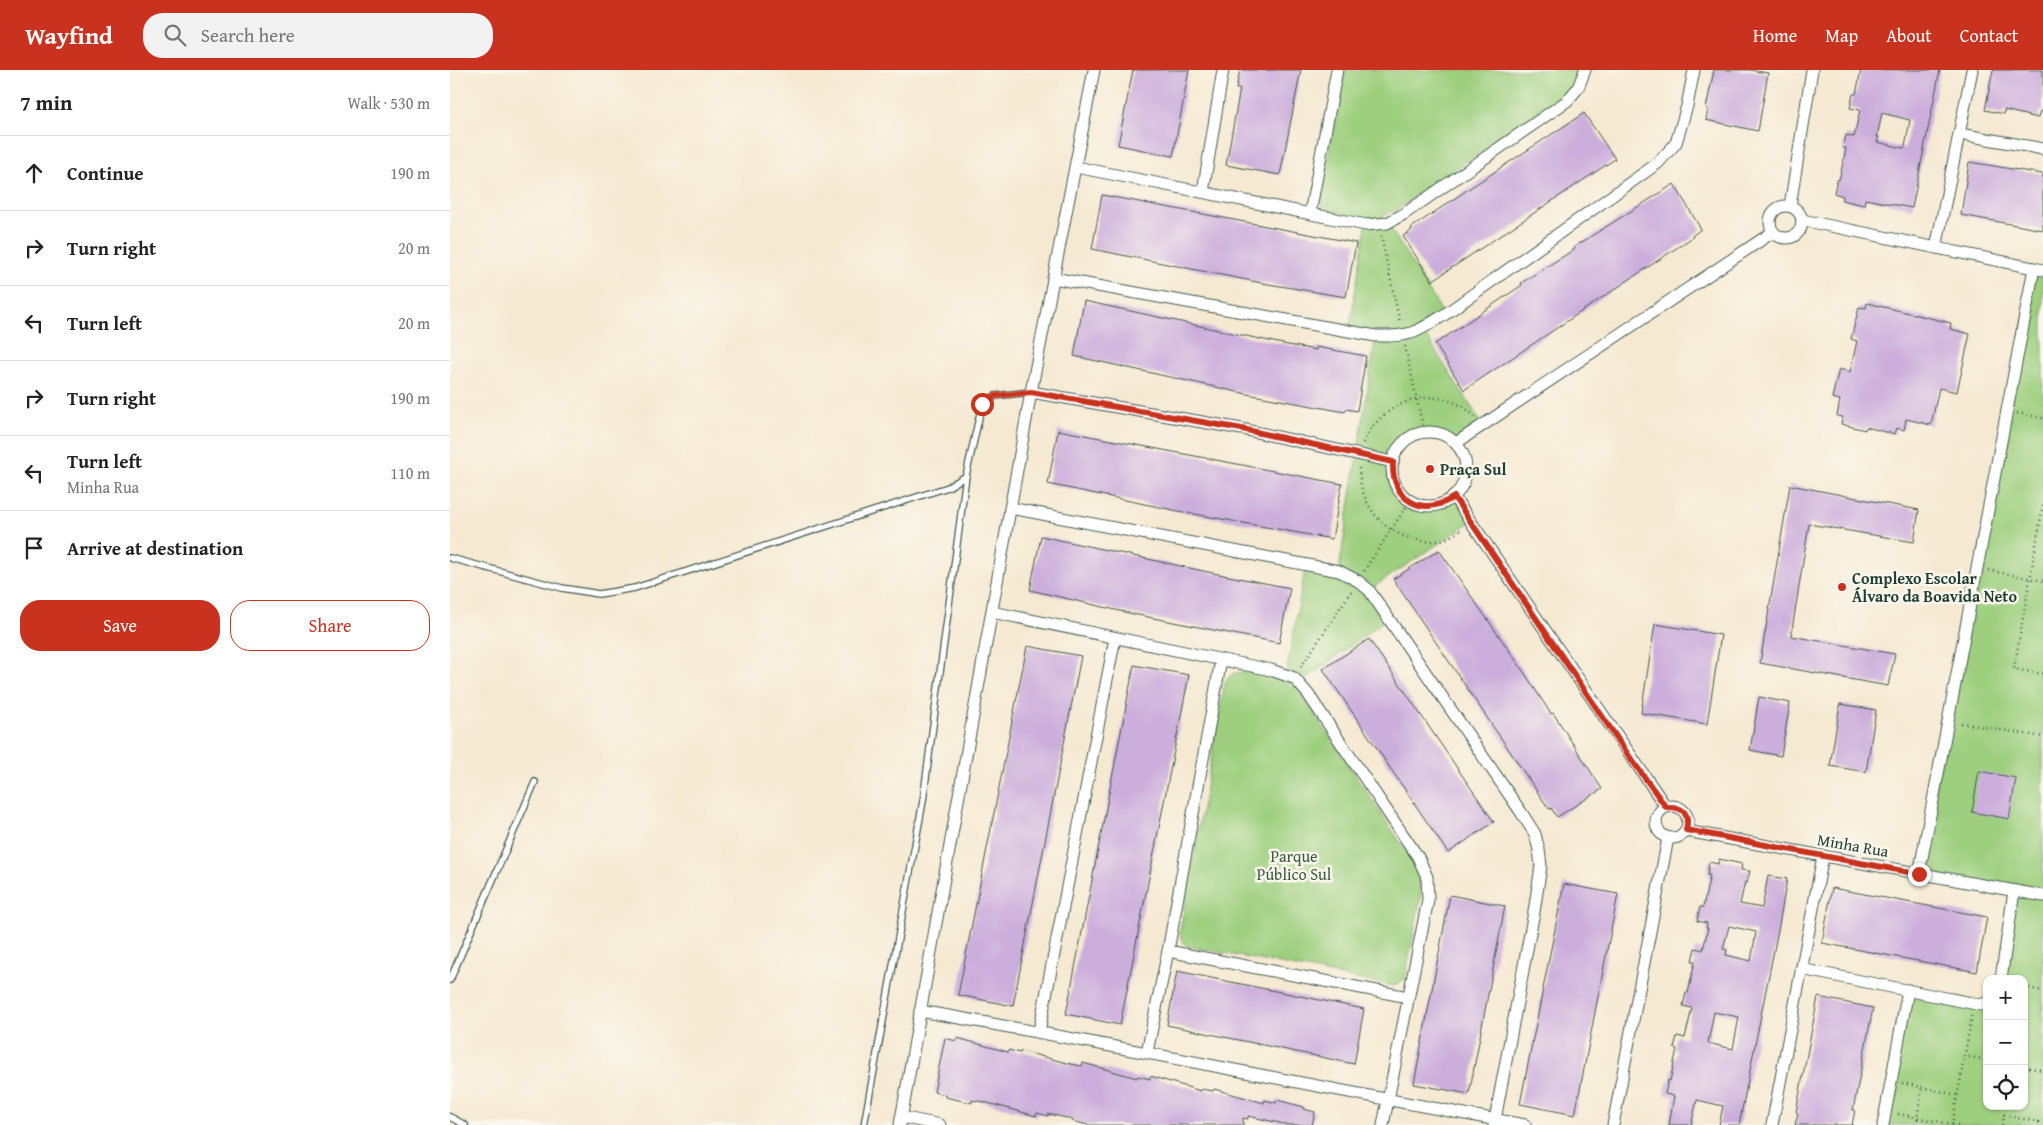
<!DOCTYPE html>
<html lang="en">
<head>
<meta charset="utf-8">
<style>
  :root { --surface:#fff; --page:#f2f2f2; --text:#222; --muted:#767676; --line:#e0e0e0; --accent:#c8321e }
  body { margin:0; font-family:"Gentium Book Plus",serif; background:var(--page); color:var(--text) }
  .controls { position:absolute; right:15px; bottom:15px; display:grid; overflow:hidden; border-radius:10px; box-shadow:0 1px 4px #0004 }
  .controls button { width:45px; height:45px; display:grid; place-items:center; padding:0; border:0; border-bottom:1px solid var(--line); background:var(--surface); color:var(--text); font:25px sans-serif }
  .stop { position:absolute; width:15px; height:15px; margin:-11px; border:4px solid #c8321e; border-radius:50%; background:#fff }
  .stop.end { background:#c8321e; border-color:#fff; box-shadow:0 1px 5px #0008 }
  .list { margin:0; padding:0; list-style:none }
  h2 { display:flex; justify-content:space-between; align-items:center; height:65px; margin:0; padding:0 20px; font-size:21px }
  h2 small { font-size:16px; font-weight:400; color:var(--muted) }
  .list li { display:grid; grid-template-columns:32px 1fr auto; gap:15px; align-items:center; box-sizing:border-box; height:75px; padding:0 20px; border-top:1px solid var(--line) }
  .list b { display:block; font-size:19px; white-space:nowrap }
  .list p { margin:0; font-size:16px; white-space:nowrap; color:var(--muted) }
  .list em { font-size:16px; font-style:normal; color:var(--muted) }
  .actions { display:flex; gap:10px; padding:15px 20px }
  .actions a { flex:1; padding:11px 0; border:1px solid var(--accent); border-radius:20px; text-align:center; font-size:18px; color:var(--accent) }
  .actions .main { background:var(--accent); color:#fff }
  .icon { flex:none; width:28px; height:28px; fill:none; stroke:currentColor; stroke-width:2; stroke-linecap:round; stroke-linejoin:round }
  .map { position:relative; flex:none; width:1593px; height:1055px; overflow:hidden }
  header { display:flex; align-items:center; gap:30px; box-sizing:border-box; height:70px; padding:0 25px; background:var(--accent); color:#fff }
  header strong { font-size:24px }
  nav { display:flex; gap:28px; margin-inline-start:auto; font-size:18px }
  .search { width:350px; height:45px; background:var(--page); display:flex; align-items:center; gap:12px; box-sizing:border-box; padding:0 18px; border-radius:20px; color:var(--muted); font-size:19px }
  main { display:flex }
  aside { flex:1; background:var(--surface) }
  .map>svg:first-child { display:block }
</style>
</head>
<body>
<header>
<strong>Wayfind</strong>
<div class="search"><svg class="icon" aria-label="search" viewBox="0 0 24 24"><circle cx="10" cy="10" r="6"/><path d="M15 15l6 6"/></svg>Search here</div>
<nav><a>Home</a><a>Map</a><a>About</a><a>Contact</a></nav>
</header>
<main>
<aside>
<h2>7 min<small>Walk · 530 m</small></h2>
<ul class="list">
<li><svg class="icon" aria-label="ahead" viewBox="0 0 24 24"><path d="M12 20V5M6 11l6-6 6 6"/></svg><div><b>Continue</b></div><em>190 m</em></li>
<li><svg class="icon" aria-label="right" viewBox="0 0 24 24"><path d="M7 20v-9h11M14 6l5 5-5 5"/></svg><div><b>Turn right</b></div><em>20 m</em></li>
<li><svg class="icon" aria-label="left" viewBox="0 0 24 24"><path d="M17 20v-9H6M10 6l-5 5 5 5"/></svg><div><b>Turn left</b></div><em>20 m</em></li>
<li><svg class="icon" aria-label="right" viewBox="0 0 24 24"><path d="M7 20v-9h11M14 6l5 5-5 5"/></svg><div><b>Turn right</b></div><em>190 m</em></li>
<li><svg class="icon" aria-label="left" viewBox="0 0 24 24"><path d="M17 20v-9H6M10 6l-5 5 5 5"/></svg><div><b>Turn left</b><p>Minha Rua</p></div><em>110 m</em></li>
<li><svg class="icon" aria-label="arrive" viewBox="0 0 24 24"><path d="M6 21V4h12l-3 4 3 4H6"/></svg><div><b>Arrive at destination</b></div></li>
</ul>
<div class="actions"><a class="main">Save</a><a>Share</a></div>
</aside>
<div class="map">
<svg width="1593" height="1055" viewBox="0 0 1593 1055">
  <rect width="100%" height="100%" fill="#fbf7ec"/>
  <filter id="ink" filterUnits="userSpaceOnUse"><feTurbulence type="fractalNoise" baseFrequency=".02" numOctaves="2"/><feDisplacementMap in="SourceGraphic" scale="10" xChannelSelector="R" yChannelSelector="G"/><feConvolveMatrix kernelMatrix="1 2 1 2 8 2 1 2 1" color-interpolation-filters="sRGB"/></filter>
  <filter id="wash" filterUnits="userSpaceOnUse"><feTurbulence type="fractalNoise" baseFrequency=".0096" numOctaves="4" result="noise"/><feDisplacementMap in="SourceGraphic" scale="20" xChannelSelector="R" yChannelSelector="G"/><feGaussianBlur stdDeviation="1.12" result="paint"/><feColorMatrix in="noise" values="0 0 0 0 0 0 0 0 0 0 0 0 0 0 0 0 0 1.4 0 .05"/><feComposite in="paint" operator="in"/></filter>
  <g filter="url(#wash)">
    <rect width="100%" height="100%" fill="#f5e9d2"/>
    <!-- green -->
    <g fill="#9dcf7e" stroke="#5e8659">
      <path d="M 894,0 L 1129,0 L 1121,17 L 1102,33 L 946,140 L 933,146 L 994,245 L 972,260 L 1033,355 L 1006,373 C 955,335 916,412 964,433 C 979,439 991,435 1004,427 L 1021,452 L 919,520 L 938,548 L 849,614 L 852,625 L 961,788 L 969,808 L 971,826 L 955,909 L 944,916 L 737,876 L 731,869 L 730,861 L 775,612 C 777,609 780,605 783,604 C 797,598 824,607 837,612 L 836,604 L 856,494 L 889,500 L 926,266 L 899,261 L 917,149 L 875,140 L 870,130 Z"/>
      <path d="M 1584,198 L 1593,200 L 1593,1055 L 1433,1055 L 1458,920 L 1537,932 L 1537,1036 L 1574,1036 L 1574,909 L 1551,909 L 1564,821 L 1469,804 Z"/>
    </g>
    <g id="blocks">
      <!-- building -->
      <g fill="#ccaedc" fill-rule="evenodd">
        <path d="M 683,0 L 739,0 L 723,86 L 668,75 Z"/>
        <path d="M 790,0 L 851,0 L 830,105 L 776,95 L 790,19 L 786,19 Z"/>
        <path d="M 1264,0 L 1300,0 L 1318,3 L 1308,61 L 1256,50 L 1258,39 L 1256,38 Z"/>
        <path d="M 1411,0 L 1490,0 L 1462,138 L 1415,129 L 1414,135 L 1392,130 L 1393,126 L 1384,123 L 1387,110 L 1389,110 L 1394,88 L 1396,78 L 1393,78 L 1396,65 L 1404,67 L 1410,40 L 1400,38 L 1403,24 L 1406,24 ZM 1432,43 L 1460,50 L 1455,77 L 1453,78 L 1427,72 L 1429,67 L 1427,67 Z"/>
        <path d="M 1543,0 L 1593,0 L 1593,42 L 1590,41 L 1588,48 L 1554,40 L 1554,44 L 1535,40 Z"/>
        <path d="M 1134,43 L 1165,89 L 982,211 L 953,166 L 962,160 L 961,158 L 1020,118 Z"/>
        <path d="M 1519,92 L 1593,104 L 1593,160 L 1511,145 Z"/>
        <path d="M 1224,114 L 1251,159 L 1242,166 L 1243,167 L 1014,320 L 985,274 L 1072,215 L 1071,213 L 1125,179 L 1124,177 Z"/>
        <path d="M 652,125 L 906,173 L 896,227 L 812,213 L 642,179 Z"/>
        <path d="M 634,231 L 833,274 L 866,280 L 866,277 L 916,286 L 907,341 L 896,339 L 895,342 L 797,324 L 624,286 Z"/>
        <path d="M 1417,233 L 1501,253 L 1500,259 L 1520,264 L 1507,322 L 1489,318 L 1481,355 L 1456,349 L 1454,360 L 1446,358 L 1444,364 L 1416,357 L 1415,360 L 1391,354 L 1393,347 L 1387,346 L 1390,330 L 1382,328 L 1389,299 L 1400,302 L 1407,271 L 1401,269 L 1409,237 L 1416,238 Z"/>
        <path d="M 608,360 L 892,414 L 882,469 L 733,442 L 598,414 Z"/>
        <path d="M 1340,415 L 1469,440 L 1464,472 L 1359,454 L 1341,566 L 1445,584 L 1438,616 L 1310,593 Z"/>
        <path d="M 591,466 L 758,502 L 840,518 L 829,573 L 683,544 L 580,520 Z"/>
        <path d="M 989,480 L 1072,599 L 1101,644 L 1103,643 L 1107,649 L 1152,719 L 1107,747 L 1101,738 L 1099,739 L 943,509 Z"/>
        <path d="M 1205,554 L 1271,565 L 1257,654 L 1191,643 Z"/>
        <path d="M 919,569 L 1044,752 L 998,783 L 873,599 Z"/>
        <path d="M 577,576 L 631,586 L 563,936 L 508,925 Z"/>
        <path d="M 684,595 L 739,605 L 670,955 L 616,944 Z"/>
        <path d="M 1309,627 L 1340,633 L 1331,686 L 1300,680 Z"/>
        <path d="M 1390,634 L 1426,640 L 1416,702 L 1380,696 Z"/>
        <path d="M 1529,701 L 1566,708 L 1559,749 L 1522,742 Z"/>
        <path d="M 1269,789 L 1292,794 L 1291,800 L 1300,801 L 1297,813 L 1295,812 L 1290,834 L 1312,838 L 1318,806 L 1337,809 L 1329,855 L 1289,1055 L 1269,1055 L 1273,1036 L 1247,1030 L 1241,1055 L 1219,1055 L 1224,1026 L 1215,1024 L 1218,1010 L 1220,1011 L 1227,979 L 1224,978 L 1227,966 L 1235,968 L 1242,938 L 1233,936 L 1236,923 L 1238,923 L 1245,891 L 1242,891 L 1245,878 L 1253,880 L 1258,858 L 1256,858 L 1257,853 L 1247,851 L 1250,837 L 1253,837 L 1260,805 L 1257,805 L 1259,792 L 1268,794 ZM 1279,856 L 1306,862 L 1301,891 L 1276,885 L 1277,880 L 1273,879 ZM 1264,942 L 1289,947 L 1283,979 L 1258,973 Z"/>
        <path d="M 1114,814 L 1168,824 L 1125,1045 L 1070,1034 Z"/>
        <path d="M 1382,818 L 1537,847 L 1527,902 L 1372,873 Z"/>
        <path d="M 1000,825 L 1055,836 L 1019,1024 L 964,1014 Z"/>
        <path d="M 727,901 L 914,939 L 904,994 L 717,955 Z"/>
        <path d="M 1368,927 L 1423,938 L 1403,1040 L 1405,1040 L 1402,1055 L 1345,1055 L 1348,1043 L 1346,1042 Z"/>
        <path d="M 495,968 L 506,971 L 507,968 L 558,982 L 559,980 L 570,983 L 571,981 L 621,994 L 632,996 L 633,993 L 687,1008 L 688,1006 L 700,1009 L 700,1006 L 751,1021 L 751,1019 L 763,1021 L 764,1019 L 814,1033 L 815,1030 L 826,1033 L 827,1030 L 854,1037 L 854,1039 L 865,1042 L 862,1055 L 839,1055 L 798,1046 L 798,1049 L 793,1048 L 793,1055 L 638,1055 L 622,1051 L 622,1049 L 598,1044 L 598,1046 L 587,1043 L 586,1046 L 534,1032 L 522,1030 L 522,1033 L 495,1027 L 495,1025 L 484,1022 Z"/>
      </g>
    </g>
  </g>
  <g filter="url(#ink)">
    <use href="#blocks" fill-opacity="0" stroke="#3f574c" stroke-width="1"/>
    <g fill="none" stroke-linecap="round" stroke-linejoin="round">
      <!-- lane casing -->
      <g stroke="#3f574c" stroke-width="8">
        <g id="lane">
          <path d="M 0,488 L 112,518 L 149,524 L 185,518 L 498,417 L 516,406 L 532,334 L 545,326 L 581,322"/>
          <path d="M 0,910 L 85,712"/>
          <path d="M 0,1047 L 15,1055"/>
          <path d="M 414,1055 L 473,731 L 516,406"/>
        </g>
      </g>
      <!-- street casing -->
      <g stroke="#3f574c" stroke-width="13">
        <g id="street">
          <path d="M 1510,64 L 1593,79"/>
          <path d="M 626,97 L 916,155 L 937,153 L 954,144 L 1117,31 L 1128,18 L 1135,0"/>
          <path d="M 753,122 L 773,0"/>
          <path d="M 1340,136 L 1362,0"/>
          <circle cx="1336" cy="152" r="16"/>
          <path d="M 860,143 L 887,0"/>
          <path d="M 1352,150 L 1593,200"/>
          <path d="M 1486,178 L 1522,0"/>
          <path d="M 603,208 L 926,266 C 960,267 966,263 994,245 L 1208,93 L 1226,73 L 1237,36 L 1244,0"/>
          <path d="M 581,322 L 792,359 L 943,392"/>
          <circle cx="979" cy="399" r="37"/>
          <path d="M 1006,373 L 1323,162"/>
          <path d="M 1004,427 L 1216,737"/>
          <path d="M 560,438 L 889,501 L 908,511 L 919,520 L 1071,742 L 1085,764 L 1089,780 L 1091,796 L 1084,842 L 1044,1055"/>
          <path d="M 542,542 L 821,600 L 844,608 L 858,624 L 968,787 L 977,807 L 978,830 L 933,1055"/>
          <circle cx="1222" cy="752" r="16"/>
          <path d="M 1236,761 L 1593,826"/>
          <path d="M 1469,804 L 1584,198"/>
          <path d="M 718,881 L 958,927"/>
          <path d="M 1351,899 L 1531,935 L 1537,932"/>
          <path d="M 1551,909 L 1564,821"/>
          <path d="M 470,941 C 672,976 873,1019 1075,1055"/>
          <path d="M 589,962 L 665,568"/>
          <path d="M 697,982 L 718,881 L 771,590"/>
          <path d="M 451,1047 L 490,1055"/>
          <path d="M 450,1055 L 581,322 L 644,0"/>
          <path d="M 1163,1055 L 1218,768"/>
          <path d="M 1322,1055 L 1373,786"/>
          <path d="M 1433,1055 L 1458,920"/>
        </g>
      </g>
      <!-- path -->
      <g stroke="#3f574c" stroke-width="2.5" stroke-dasharray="1 4" stroke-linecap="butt">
        <path d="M 931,166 L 950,253"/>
        <path d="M 955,276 L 974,362"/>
        <path d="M 1567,343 L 1593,348"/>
        <path d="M 913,373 C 931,330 991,310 1025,347"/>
        <path d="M 909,398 C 910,433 930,461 964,469 C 975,472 988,473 999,467 C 1003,465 1008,462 1012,459"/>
        <path d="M 1593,435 L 1564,599 L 1593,604"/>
        <path d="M 1538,500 L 1593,511"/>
        <path d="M 914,501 L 960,431"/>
        <path d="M 851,597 L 902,520"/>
        <path d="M 1511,653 L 1593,667"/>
        <path d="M 1574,917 L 1593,921"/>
        <path d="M 1514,986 L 1537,990"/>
        <path d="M 1574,997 L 1593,1000"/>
        <path d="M 1452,1013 L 1507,1025"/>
        <path d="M 1448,1044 L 1508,1055"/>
        <path d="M 1466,1055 L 1472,1017"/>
        <path d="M 1502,1055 L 1522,946"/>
        <path d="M 1552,1055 L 1554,1045 L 1593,1053"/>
      </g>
      <!-- lane -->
      <use href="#lane" stroke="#fff" stroke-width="5.5"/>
      <!-- street -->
      <use href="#street" stroke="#fff" stroke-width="11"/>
    </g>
  </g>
  <g fill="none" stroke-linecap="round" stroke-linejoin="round" filter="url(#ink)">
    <!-- route -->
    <path stroke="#c8321e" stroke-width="6" d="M 532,334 L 545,326 L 581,322 L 792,359 L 943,392 C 941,430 972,448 1004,427 L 1179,686 L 1216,737 C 1233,736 1240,743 1236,760 L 1469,804"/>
  </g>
  <!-- markers -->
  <g fill="#c8321e" stroke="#fbf7ec" stroke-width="2">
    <circle cx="980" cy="399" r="5"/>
    <circle cx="1392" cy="517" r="5"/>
  </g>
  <g text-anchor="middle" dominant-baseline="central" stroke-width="5" stroke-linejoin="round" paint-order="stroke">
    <!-- poi labels -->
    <g font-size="16" font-weight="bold" fill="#1f3d34" stroke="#fbf7ec" text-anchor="start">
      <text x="990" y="399">Praça Sul</text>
      <text x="1402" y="508">Complexo Escolar<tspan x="1402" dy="18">Álvaro da Boavida Neto</tspan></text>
    </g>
    <!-- street labels -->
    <g font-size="16" fill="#1f3d34" stroke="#fbf7ec">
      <text transform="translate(1403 775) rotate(10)">Minha Rua</text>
    </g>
    <!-- park labels -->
    <g font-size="16" fill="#385a43" stroke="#fbf7ec">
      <text x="844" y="786">Parque<tspan x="844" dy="18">Público Sul</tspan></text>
    </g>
  </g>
</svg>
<div class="controls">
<button>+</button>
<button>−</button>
<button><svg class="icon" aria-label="locate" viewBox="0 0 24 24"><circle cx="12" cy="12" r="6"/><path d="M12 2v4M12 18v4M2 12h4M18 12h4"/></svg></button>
</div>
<div class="stop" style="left:532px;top:334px"></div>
<div class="stop end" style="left:1469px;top:804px"></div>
</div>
</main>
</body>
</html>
